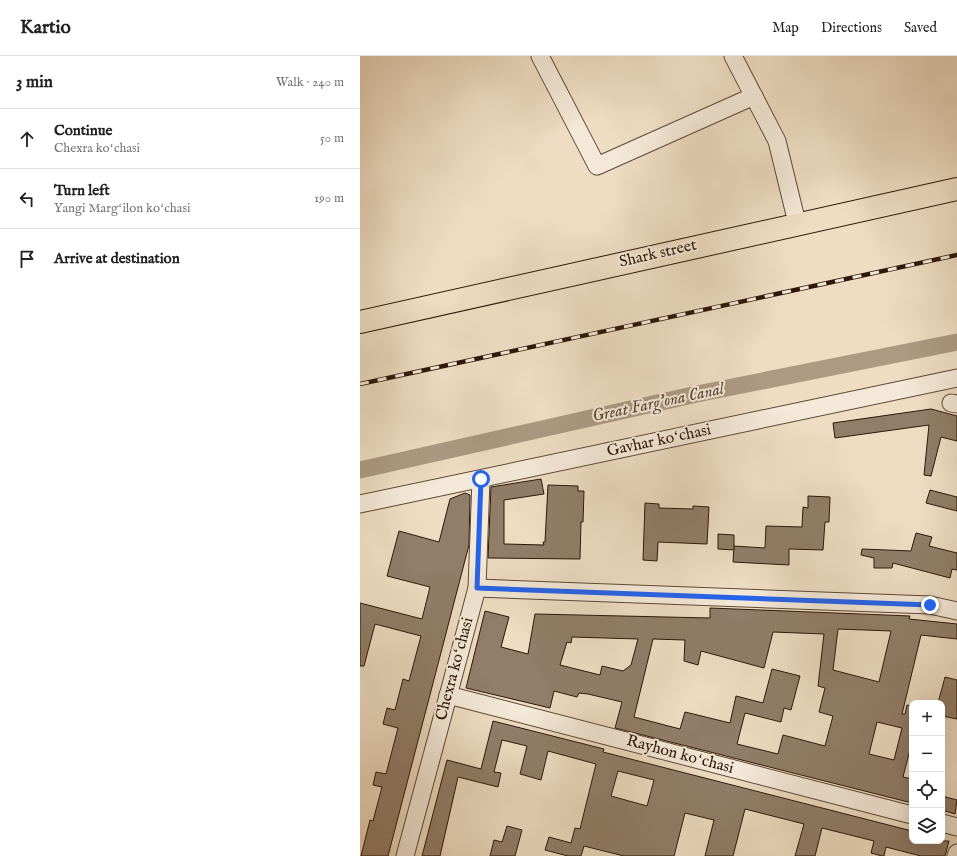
<!DOCTYPE html>
<html lang="en">
<head>
<meta charset="utf-8">
<style>
  :root { --surface:#fff; --page:#f2f2f2; --text:#222; --muted:#767676; --line:#e0e0e0 }
  body { margin:0; font-family:"IM FELL English",serif; background:var(--page); color:var(--text) }
  .controls { position:absolute; right:12px; bottom:12px; display:grid; overflow:hidden; border-radius:8px; box-shadow:0 4px 16px #0002 }
  .controls button { width:36px; height:36px; display:grid; place-items:center; padding:0; border:0; border-bottom:1px solid var(--line); background:var(--surface); color:var(--text); font:20px sans-serif }
  .stop { position:absolute; width:12px; height:12px; margin:-9px; border:3px solid #2563eb; border-radius:50%; background:#fff }
  .stop.end { background:#2563eb; border-color:#fff; box-shadow:0 1px 4px #0008 }
  .list { margin:0; padding:0; list-style:none }
  h2 { display:flex; justify-content:space-between; align-items:center; height:52px; margin:0; padding:0 16px; font-size:17px }
  h2 small { font-size:13px; font-weight:400; color:var(--muted) }
  .list li { display:grid; grid-template-columns:26px 1fr auto; gap:12px; align-items:center; box-sizing:border-box; height:60px; padding:0 16px; border-top:1px solid var(--line) }
  .list b { display:block; font-size:15px; white-space:nowrap }
  .list p { margin:0; font-size:13px; white-space:nowrap; color:var(--muted) }
  .list em { font-size:13px; font-style:normal; color:var(--muted) }
  .icon { flex:none; width:22px; height:22px; fill:none; stroke:currentColor; stroke-width:2; stroke-linecap:round; stroke-linejoin:round }
  .map { position:relative; flex:none; width:597px; height:800px; overflow:hidden }
  header { display:flex; align-items:center; gap:24px; box-sizing:border-box; height:56px; padding:0 20px; background:var(--surface); border-bottom:1px solid var(--line) }
  header strong { font-size:19px }
  nav { display:flex; gap:22px; margin-inline-start:auto; font-size:14px }
  main { display:flex }
  aside { flex:1; background:var(--surface) }
  .map>svg:first-child { display:block }
</style>
</head>
<body>
<header>
<strong>Kartio</strong>
<nav><a>Map</a><a>Directions</a><a>Saved</a></nav>
</header>
<main>
<aside>
<h2>3 min<small>Walk · 240 m</small></h2>
<ul class="list">
<li><svg class="icon" aria-label="ahead" viewBox="0 0 24 24"><path d="M12 20V5M6 11l6-6 6 6"/></svg><div><b>Continue</b><p>Chexra koʻchasi</p></div><em>50 m</em></li>
<li><svg class="icon" aria-label="left" viewBox="0 0 24 24"><path d="M17 20v-9H6M10 6l-5 5 5 5"/></svg><div><b>Turn left</b><p>Yangi Margʻilon koʻchasi</p></div><em>190 m</em></li>
<li><svg class="icon" aria-label="arrive" viewBox="0 0 24 24"><path d="M6 21V4h12l-3 4 3 4H6"/></svg><div><b>Arrive at destination</b></div></li>
</ul>
</aside>
<div class="map">
<svg width="597" height="800" viewBox="0 0 597 800">
  <rect width="100%" height="100%" fill="#eeddc3"/>
  <filter id="stains"><feTurbulence type="fractalNoise" baseFrequency=".005" numOctaves="4"/><feColorMatrix values="0 0 0 0 .2 0 0 0 0 .09 0 0 0 0 .02 0 0 0 .5 -.17"/></filter>
  <radialGradient id="worn" r=".72"><stop offset=".6" stop-color="#630" stop-opacity="0"/><stop offset="1" stop-color="#630" stop-opacity=".3"/></radialGradient>
  <g fill="none" stroke-linecap="round" stroke-linejoin="round">
    <!-- canal -->
    <path stroke="#ac9a83" stroke-width="17" d="M 0,414 L 337,338 L 597,286"/>
  </g>
  <!-- building -->
  <g fill="#917e69" stroke="#2d1707" fill-rule="evenodd">
    <path d="M 571,353 L 597,360 L 597,385 L 581,381 L 571,420 L 564,419 L 569,369 L 475,382 L 473,367 Z"/>
    <path d="M 181,423 L 184,438 L 144,444 L 144,488 L 184,489 L 183,486 L 185,486 L 188,429 L 218,430 L 218,435 L 224,435 L 223,466 L 221,466 L 220,503 L 128,502 L 131,431 Z"/>
    <path d="M 570,434 L 597,441 L 597,455 L 566,447 Z"/>
    <path d="M 105,437 L 110,439 L 109,489 L 28,800 L 1,800 L 10,764 L 13,765 L 22,731 L 13,729 L 16,716 L 26,718 L 38,672 L 23,668 L 27,652 L 35,654 L 43,623 L 49,625 L 61,580 L 15,568 L 4,610 L 0,610 L 0,547 L 62,563 L 70,531 L 27,520 L 39,475 L 79,486 L 90,443 Z"/>
    <path d="M 448,440 L 470,441 L 469,466 L 465,466 L 463,494 L 429,493 L 429,509 L 373,506 L 374,490 L 405,492 L 406,470 L 442,471 L 443,451 L 448,452 Z"/>
    <path d="M 285,447 L 299,448 L 299,452 L 333,453 L 333,450 L 349,451 L 347,488 L 298,486 L 297,505 L 283,504 Z"/>
    <path d="M 556,477 L 572,481 L 569,490 L 597,497 L 597,514 L 592,513 L 590,522 L 533,507 L 532,512 L 514,512 L 514,502 L 501,499 L 502,493 L 551,495 Z"/>
    <path d="M 358,478 L 374,479 L 374,494 L 358,493 Z"/>
    <path d="M 350,552 L 550,560 L 549,563 L 597,568 L 597,583 L 561,579 L 542,658 L 545,658 L 547,649 L 552,650 L 552,686 L 543,721 L 552,723 L 552,747 L 255,672 L 262,646 L 228,638 L 219,637 L 217,641 L 194,635 L 190,652 L 106,632 L 125,555 L 149,561 L 141,591 L 168,598 L 175,558 L 350,562 ZM 478,573 L 531,575 L 519,626 L 473,614 ZM 413,576 L 464,578 L 458,630 L 465,632 L 459,656 L 473,660 L 465,690 L 423,679 L 418,698 L 377,688 L 385,657 L 421,666 L 424,652 L 431,654 L 440,620 L 412,613 L 403,647 L 376,640 L 370,667 L 325,656 L 320,673 L 274,661 L 293,583 L 325,584 L 324,605 L 338,609 L 341,595 L 404,612 ZM 212,581 L 278,583 L 271,609 L 263,615 L 242,610 L 240,619 L 200,609 L 207,586 L 211,587 ZM 517,666 L 542,672 L 534,704 L 509,698 Z"/>
    <path d="M 585,621 L 597,624 L 597,663 L 582,660 L 582,647 L 578,647 Z"/>
    <path d="M 133,665 L 244,693 L 243,696 L 552,775 L 552,785 L 589,785 L 585,800 L 561,800 L 526,791 L 524,800 L 522,800 L 511,797 L 514,785 L 462,772 L 455,800 L 435,800 L 444,768 L 385,753 L 373,800 L 345,800 L 354,764 L 325,757 L 314,800 L 264,800 L 224,790 L 221,800 L 208,800 L 185,794 L 189,781 L 211,787 L 215,772 L 220,773 L 236,708 L 188,695 L 181,724 L 160,718 L 167,690 L 142,684 L 134,716 L 141,717 L 138,731 L 98,721 L 80,800 L 62,800 L 87,704 L 121,713 ZM 258,715 L 294,724 L 287,750 L 251,740 Z"/>
    <path d="M 582,740 L 597,744 L 595,758 L 582,754 Z"/>
    <path d="M 147,770 L 162,774 L 155,800 L 130,800 L 134,784 L 142,786 Z"/>
  </g>
  <g fill="none" stroke-linecap="round" stroke-linejoin="round">
    <!-- minor casing -->
    <g stroke="#5d4836" stroke-width="19">
      <g id="minor">
        <path d="M 180,0 L 237,110 L 394,40"/>
        <path d="M 373,0 L 417,85 L 437,167"/>
        <path d="M 591,347 L 597,348"/>
        <path d="M 0,448 L 597,322"/>
        <path d="M 117,532 L 570,549 L 597,555"/>
        <path d="M 88,639 L 552,759"/>
        <path d="M 582,767 L 597,771"/>
        <path d="M 45,800 L 117,532 L 121,423"/>
        <path d="M 596,800 L 597,797"/>
      </g>
    </g>
    <!-- major casing -->
    <g stroke="#2d1707" stroke-width="24">
      <path id="major" d="M 0,266 L 597,133"/>
    </g>
    <!-- minor -->
    <use href="#minor" stroke="#f4e9d8" stroke-width="17"/>
    <!-- major -->
    <use href="#major" stroke="#eeddc3" stroke-width="22"/>
    <!-- rail casing -->
    <g stroke="#2d1707" stroke-width="4.5">
      <path id="rail" d="M 0,328 L 597,199"/>
    </g>
    <!-- rail -->
    <use href="#rail" stroke="#f4e9d8" stroke-width="3" stroke-dasharray="9" stroke-linecap="butt"/>
  </g>
  <g fill="none" stroke-linecap="round" stroke-linejoin="round">
    <!-- route -->
    <path stroke="#2563eb" stroke-width="5" d="M 121,423 L 117,532 L 570,549"/>
  </g>
  <g text-anchor="middle" dominant-baseline="central" stroke-width="4" stroke-linejoin="round" paint-order="stroke">
    <!-- street labels -->
    <g font-size="16" fill="#2d1707" stroke="#f4e9d8">
      <text transform="translate(298 198) rotate(-13)">Shark street</text>
      <text transform="translate(299 385) rotate(-12)">Gavhar koʻchasi</text>
      <text transform="translate(95 613) rotate(-75)">Chexra koʻchasi</text>
      <text transform="translate(320 699) rotate(15)">Rayhon koʻchasi</text>
    </g>
    <!-- water labels -->
    <g font-size="17" font-style="italic" fill="#604b39" stroke="#f4e9d8">
      <text transform="translate(298 347) rotate(-12)">Great Farg'ona Canal</text>
    </g>
  </g>
  <rect width="100%" height="100%" filter="url(#stains)"/>
  <rect width="100%" height="100%" fill="url(#worn)"/>
</svg>
<div class="controls">
<button>+</button>
<button>−</button>
<button><svg class="icon" aria-label="locate" viewBox="0 0 24 24"><circle cx="12" cy="12" r="6"/><path d="M12 2v4M12 18v4M2 12h4M18 12h4"/></svg></button>
<button><svg class="icon" aria-label="layers" viewBox="0 0 24 24"><path d="M12 4l9 5-9 5-9-5zM3 14l9 5 9-5"/></svg></button>
</div>
<div class="stop" style="left:121px;top:423px"></div>
<div class="stop end" style="left:570px;top:549px"></div>
</div>
</main>
</body>
</html>
